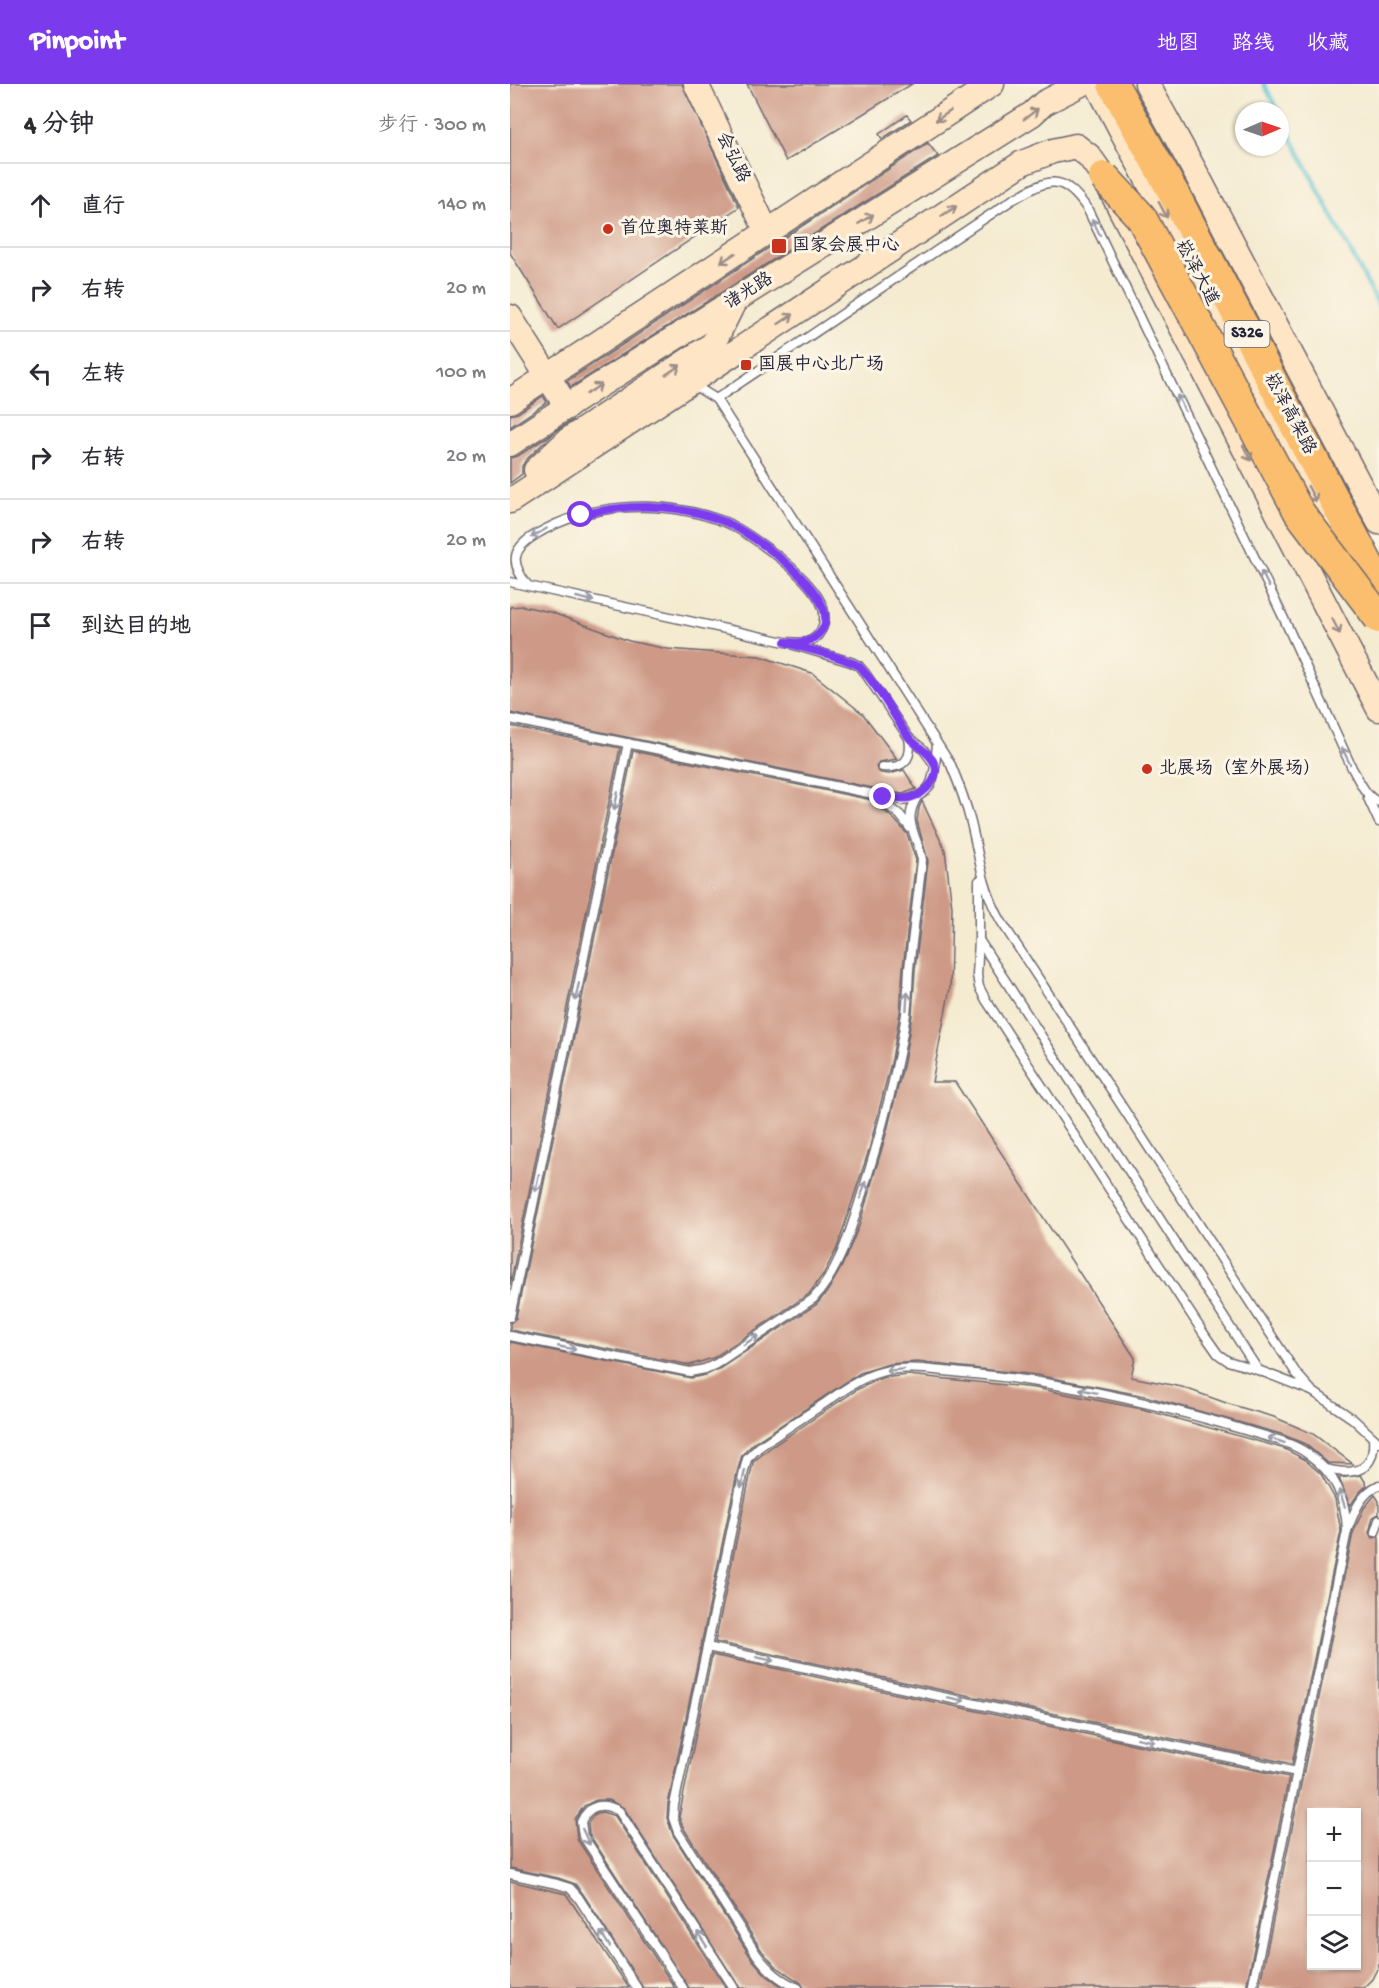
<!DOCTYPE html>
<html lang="zh">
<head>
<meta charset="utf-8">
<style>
  :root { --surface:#fff; --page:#f2f2f3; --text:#2b2b33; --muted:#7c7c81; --line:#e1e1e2; --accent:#7c3aed }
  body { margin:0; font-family:"Gochi Hand","LXGW WenKai TC",sans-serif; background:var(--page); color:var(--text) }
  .controls { position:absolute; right:18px; bottom:18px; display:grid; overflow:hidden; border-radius:0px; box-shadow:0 2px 4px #0004 }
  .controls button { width:54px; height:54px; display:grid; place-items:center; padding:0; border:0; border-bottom:2px solid var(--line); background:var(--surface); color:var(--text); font:30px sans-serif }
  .compass { position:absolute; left:725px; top:18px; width:54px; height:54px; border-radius:50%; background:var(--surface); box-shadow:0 2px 4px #0004; rotate:88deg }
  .stop { position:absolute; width:18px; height:18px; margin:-14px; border:4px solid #7c3aed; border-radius:50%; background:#fff }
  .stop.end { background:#7c3aed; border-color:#fff; box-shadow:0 2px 6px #0008 }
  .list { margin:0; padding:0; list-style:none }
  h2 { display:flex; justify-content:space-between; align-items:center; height:78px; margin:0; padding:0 24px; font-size:26px }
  h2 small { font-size:20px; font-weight:400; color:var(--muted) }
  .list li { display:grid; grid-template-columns:39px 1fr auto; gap:18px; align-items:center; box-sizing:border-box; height:84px; padding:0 24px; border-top:2px solid var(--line) }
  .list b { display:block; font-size:22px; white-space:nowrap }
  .list em { font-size:20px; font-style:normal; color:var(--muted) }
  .icon { flex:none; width:33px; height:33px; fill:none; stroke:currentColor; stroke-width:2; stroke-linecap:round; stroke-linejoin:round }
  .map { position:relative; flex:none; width:869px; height:1904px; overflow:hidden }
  header { display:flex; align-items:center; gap:36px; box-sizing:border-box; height:84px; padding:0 30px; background:var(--accent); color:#fff }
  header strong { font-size:28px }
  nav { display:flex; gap:33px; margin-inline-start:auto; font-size:21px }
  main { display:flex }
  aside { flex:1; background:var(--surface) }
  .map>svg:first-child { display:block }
</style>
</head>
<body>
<header>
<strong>Pinpoint</strong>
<nav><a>地图</a><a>路线</a><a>收藏</a></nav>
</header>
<main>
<aside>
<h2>4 分钟<small>步行 · 300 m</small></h2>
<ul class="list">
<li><svg class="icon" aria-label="ahead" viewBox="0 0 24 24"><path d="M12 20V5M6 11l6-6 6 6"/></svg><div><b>直行</b></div><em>140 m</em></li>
<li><svg class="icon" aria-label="right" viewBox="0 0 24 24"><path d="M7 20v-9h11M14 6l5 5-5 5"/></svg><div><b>右转</b></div><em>20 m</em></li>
<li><svg class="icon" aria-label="left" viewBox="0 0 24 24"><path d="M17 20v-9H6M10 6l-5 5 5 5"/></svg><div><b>左转</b></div><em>100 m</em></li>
<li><svg class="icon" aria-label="right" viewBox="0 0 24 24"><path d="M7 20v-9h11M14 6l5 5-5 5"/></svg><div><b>右转</b></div><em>20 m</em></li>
<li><svg class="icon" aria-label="right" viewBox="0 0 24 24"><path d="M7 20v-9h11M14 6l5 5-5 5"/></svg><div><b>右转</b></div><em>20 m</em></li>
<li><svg class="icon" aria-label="arrive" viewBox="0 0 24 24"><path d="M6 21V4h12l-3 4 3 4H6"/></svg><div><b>到达目的地</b></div></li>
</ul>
</aside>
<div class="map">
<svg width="869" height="1904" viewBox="0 0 869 1904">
  <rect width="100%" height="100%" fill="#fcf5e5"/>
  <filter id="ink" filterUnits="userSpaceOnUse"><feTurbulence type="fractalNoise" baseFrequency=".0167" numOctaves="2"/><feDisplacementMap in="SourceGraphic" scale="12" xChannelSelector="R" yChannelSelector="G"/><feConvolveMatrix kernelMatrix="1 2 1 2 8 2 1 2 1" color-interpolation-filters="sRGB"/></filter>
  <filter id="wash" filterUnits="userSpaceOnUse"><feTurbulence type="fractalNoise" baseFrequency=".008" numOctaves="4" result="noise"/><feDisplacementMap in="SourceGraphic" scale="24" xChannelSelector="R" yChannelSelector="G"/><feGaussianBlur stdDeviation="1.35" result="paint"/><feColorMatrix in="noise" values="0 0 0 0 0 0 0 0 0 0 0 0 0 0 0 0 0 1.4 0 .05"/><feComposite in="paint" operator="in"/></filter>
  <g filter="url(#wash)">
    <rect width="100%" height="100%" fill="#f4ebd1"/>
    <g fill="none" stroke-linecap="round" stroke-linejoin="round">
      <!-- stream -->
      <g stroke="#58c2d4" stroke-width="4.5">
        <path d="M 754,0 L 768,27"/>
        <path d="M 770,32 L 869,222"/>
      </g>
    </g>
    <g id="blocks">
      <!-- building -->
      <g fill="#ce9a87" fill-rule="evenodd">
        <path d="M 0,0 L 172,0 L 229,123 L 48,245 L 0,169 Z"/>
        <path d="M 237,0 L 402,0 L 276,77 Z"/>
        <path d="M 397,31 L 401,36 L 372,55 L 369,50 Z"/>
        <path d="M 418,59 L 428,72 L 61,303 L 57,297 Z"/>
        <path d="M 33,312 L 37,318 L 0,343 L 0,331 L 8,329 Z"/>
        <path d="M 63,336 L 48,345 L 16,376 L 12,382 L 12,390 L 0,399 L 0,374 L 8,372 Z"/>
        <path d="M 13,522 L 40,528 L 119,557 L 158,565 L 249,572 L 302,589 L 353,630 L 387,675 L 369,678 L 366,682 L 367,686 L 371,689 L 379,690 L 394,686 L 406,705 L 392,710 L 0,629 L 0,523 Z"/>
        <path d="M 0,642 L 110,664 L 0,1201 Z"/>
        <path d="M 123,667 L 362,716 L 385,736 L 397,750 L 406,776 L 393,884 L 390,929 L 382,975 L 359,1066 L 327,1164 L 314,1189 L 299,1210 L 203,1274 L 180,1281 L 0,1246 L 0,1239 L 6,1234 Z"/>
        <path d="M 412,717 L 435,766 L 442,823 L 440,904 L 422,998 L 445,998 L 625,1274 L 621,1293 L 672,1303 L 719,1320 L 764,1333 L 803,1350 L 843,1380 L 818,1379 L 795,1360 L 771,1350 L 635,1312 L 527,1291 L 407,1278 L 379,1280 L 350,1289 L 244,1359 L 232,1371 L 227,1389 L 158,1720 L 157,1734 L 163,1751 L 242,1875 L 256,1891 L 274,1904 L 230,1904 L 114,1724 L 99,1716 L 86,1716 L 74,1722 L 65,1735 L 67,1755 L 165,1904 L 133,1904 L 73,1810 L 65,1800 L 48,1794 L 0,1784 L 0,1258 L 181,1294 L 196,1291 L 209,1285 L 307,1220 L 317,1208 L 332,1182 L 349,1142 L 377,1047 L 394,978 L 402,931 L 405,886 L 418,777 L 407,737 L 409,724 Z"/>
        <path d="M 398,1291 L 525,1304 L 632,1325 L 775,1365 L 794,1375 L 811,1390 L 825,1415 L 831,1447 L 782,1680 L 205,1558 L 243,1378 L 260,1364 L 348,1305 L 372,1294 Z"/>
        <path d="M 851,1391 L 857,1401 L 848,1410 L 840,1422 L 829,1394 Z"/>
        <path d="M 865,1411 L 869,1417 L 869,1430 L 863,1433 L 859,1449 L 862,1454 L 869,1453 L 869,1881 L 862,1895 L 853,1904 L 749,1904 L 843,1449 L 854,1424 ZM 801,1728 L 846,1728 L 846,1881 L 801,1881 Z"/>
        <path d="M 202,1571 L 779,1693 L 736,1904 L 294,1904 L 291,1899 L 265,1882 L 252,1867 L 174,1745 L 169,1733 Z"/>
        <path d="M 92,1728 L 105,1732 L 216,1904 L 179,1904 L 79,1750 L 78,1739 L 80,1736 L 85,1730 Z"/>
        <path d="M 0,1797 L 56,1810 L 119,1904 L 0,1904 Z"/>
      </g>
    </g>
  </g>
  <g filter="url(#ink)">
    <use href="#blocks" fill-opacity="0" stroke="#6c6870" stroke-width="1.5"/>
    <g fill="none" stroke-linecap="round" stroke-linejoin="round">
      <!-- lane casing -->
      <g stroke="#6c6870" stroke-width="11">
        <g id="lane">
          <path d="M 182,300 L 206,315 L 441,681 C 449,700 456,719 461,739 C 470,775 472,804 491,837 L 786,1289 L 802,1307 L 843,1335 L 869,1359"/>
          <path d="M 206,315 L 502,116 C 537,96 551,86 578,126 L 775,537 L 842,684 C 849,696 856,714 869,718"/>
          <path d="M 0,498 L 275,558 C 281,558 288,559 293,559 C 311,556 317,539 313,524 C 308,507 283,484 269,473 C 252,461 234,446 215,438 C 155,415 81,417 25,451 C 0,466 1,480 18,502"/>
          <path d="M 284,561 L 341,578 L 349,582 L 355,589 L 399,654 C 403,676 393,685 372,683"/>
          <path d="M 0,635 L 392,716 C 428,713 424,687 427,660"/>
          <path d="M 399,654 L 413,665 L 425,681"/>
          <path d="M 368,714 L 390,731 L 400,744"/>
          <path d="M 858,714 L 869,738"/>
          <path d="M 469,797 L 469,856 L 467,891 L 469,903 L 476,916 L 694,1250 L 708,1270 L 718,1277 L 748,1286 L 802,1307"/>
          <path d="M 469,856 L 748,1286"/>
          <path d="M 0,1233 L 118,659"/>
          <path d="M 0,1252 L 180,1288 L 195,1285 L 206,1280 L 303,1215 C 329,1187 340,1148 351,1113 C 370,1053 387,992 396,930 C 398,915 398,900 399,885 C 403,848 408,812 412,776 C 407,749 392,739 407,713"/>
          <path d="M 817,1385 C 844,1392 866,1387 863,1354"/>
          <path d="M 865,1448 L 869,1436"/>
          <path d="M 197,1563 L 787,1688"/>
          <path d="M 0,1790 L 47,1800 L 60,1804 L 68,1813 L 127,1904"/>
          <path d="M 173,1904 L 73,1752 L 71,1738 C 79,1720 93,1718 109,1727 L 224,1904"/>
          <path d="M 288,1904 C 270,1896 259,1887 247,1871 L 168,1748 L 163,1734 L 164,1721 L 233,1391 L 237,1375 L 248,1364 C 269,1349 291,1335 312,1321 C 334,1306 354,1290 380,1286 C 403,1282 430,1287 453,1289 C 550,1297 646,1319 738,1347 C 757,1353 782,1358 798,1370 C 825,1389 836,1414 837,1447"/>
          <path d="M 742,1904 L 837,1447 C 844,1428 850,1410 869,1401"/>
        </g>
      </g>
      <!-- secondary casing -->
      <g stroke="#6c6870" stroke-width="27">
        <g id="secondary">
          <path d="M 186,0 L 257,148"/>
          <path d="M 587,0 L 836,473"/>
          <path d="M 637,0 L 688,93 L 869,438"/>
          <path d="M 0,233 L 57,323"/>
          <path d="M 0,317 L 482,0"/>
          <path d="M 0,360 L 85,304 L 522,30 L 534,19 L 571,0"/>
          <path d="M 26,386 L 58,356 L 203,260 L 224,218"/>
          <path d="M 0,417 L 512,79 L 543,67 L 566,62 L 579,72 L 594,93 L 869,625"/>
        </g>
      </g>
      <!-- highway casing -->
      <g stroke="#6c6870" stroke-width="33">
        <path id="highway" d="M 603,0 L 663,108 L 869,501"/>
      </g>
      <!-- lane -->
      <use href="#lane" stroke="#fff" stroke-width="8"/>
      <!-- secondary -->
      <use href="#secondary" stroke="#fde5c5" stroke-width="24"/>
      <!-- highway -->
      <use href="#highway" stroke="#fabe6e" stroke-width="30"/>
      <!-- highway-bridge casing -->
      <g stroke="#6c6870" stroke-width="33" stroke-linecap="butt">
        <path id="highway-bridge" d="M 594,93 L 631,133 L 789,428 L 869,534"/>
      </g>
      <!-- highway-bridge -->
      <use href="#highway-bridge" stroke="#fabe6e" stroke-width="30"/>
    </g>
    <!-- one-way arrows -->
    <defs><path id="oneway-shaft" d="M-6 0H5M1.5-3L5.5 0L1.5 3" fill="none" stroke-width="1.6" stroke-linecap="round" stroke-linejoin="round" transform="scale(1.5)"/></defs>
    <g stroke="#9a8d87">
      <use href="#oneway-shaft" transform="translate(521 30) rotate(-37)"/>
      <use href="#oneway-shaft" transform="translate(433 32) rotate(147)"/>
      <use href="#oneway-shaft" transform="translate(653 126) rotate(62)"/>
      <use href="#oneway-shaft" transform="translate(439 127) rotate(-33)"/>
      <use href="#oneway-shaft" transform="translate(356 135) rotate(-32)"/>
      <use href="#oneway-shaft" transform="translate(218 174) rotate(147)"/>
      <use href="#oneway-shaft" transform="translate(276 235) rotate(-33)"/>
      <use href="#oneway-shaft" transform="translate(163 286) rotate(-34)"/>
      <use href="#oneway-shaft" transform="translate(84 305) rotate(-33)"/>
      <use href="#oneway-shaft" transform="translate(737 369) rotate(63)"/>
      <use href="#oneway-shaft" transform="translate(802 410) rotate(62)"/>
      <use href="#oneway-shaft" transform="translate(826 542) rotate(63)"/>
    </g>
    <g stroke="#9c9ca7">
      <use href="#oneway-shaft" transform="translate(586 143) rotate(-116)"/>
      <use href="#oneway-shaft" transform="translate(671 319) rotate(-116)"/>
      <use href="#oneway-shaft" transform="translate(29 449) rotate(150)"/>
      <use href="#oneway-shaft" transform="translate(755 495) rotate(-116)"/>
      <use href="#oneway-shaft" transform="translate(75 515) rotate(13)"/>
      <use href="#oneway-shaft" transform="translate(836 672) rotate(-116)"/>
      <use href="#oneway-shaft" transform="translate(106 717) rotate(102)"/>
      <use href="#oneway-shaft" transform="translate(67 908) rotate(102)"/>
      <use href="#oneway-shaft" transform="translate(397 917) rotate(-86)"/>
      <use href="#oneway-shaft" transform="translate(27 1099) rotate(102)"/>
      <use href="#oneway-shaft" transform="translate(353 1106) rotate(-73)"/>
      <use href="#oneway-shaft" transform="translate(241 1256) rotate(-34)"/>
      <use href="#oneway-shaft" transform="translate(57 1264) rotate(11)"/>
      <use href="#oneway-shaft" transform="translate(385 1286) rotate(175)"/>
      <use href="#oneway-shaft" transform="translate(578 1307) rotate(-168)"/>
      <use href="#oneway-shaft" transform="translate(766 1356) rotate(-161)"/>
      <use href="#oneway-shaft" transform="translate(233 1395) rotate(103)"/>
      <use href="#oneway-shaft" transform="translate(832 1414) rotate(-108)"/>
      <use href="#oneway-shaft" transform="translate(255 1575) rotate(12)"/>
      <use href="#oneway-shaft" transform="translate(446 1615) rotate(12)"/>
      <use href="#oneway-shaft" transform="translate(636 1656) rotate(12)"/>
      <use href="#oneway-shaft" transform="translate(76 1753) rotate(65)"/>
      <use href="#oneway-shaft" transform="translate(95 1855) rotate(-123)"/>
      <use href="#oneway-shaft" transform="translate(192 1855) rotate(-123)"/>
    </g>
  </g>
  <g fill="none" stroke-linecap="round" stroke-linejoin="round" filter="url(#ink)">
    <!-- route -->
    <path stroke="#7c3aed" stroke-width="8" d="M 71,431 C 119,419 169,420 215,438 C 240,448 334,513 312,546 C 302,560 290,559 275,558 C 299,567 326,570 349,582 C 368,602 382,628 397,651 C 404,662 420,667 425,681 C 427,686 425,694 422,698 C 409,717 393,716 373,713"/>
  </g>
  <!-- markers -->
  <g fill="#c8321e" stroke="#fcf5e5" stroke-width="2">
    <circle cx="98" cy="145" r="6"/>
    <rect x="261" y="154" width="16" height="16" rx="3"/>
    <rect x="230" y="275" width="12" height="12" rx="3"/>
    <circle cx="637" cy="685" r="6"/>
  </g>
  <g text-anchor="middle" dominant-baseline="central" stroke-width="6" stroke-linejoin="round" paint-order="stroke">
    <!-- shield labels -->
    <rect fill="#fcf5e5" stroke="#63616e" stroke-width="1.5" x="714.5" y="237" width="45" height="26" rx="4.5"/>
    <g font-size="16" font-weight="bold" fill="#22223b">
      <text x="737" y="250">S326</text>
    </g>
    <!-- street labels -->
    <g font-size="18" fill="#22223b" stroke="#fcf5e5">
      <text transform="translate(222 74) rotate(64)">会弘路</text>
      <text transform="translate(686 189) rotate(62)">崧泽大道</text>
      <text transform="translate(239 208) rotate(-32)">诸光路</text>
      <text transform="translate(779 330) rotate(62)">崧泽高架路</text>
    </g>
    <!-- poi labels -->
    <g font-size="18" fill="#22223b" stroke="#fcf5e5" text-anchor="start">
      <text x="110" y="145">首位奥特莱斯</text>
      <text x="282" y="162">国家会展中心</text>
      <text x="248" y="281">国展中心北广场</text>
      <text x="649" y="685">北展场（室外展场）</text>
    </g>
  </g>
</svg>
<div class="controls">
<button>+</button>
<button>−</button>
<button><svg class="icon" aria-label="layers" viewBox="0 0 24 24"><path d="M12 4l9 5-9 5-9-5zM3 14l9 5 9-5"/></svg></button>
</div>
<svg class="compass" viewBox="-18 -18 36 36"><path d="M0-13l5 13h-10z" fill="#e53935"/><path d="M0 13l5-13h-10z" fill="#7c7c81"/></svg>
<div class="stop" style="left:71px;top:431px"></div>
<div class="stop end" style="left:373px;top:713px"></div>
</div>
</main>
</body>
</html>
